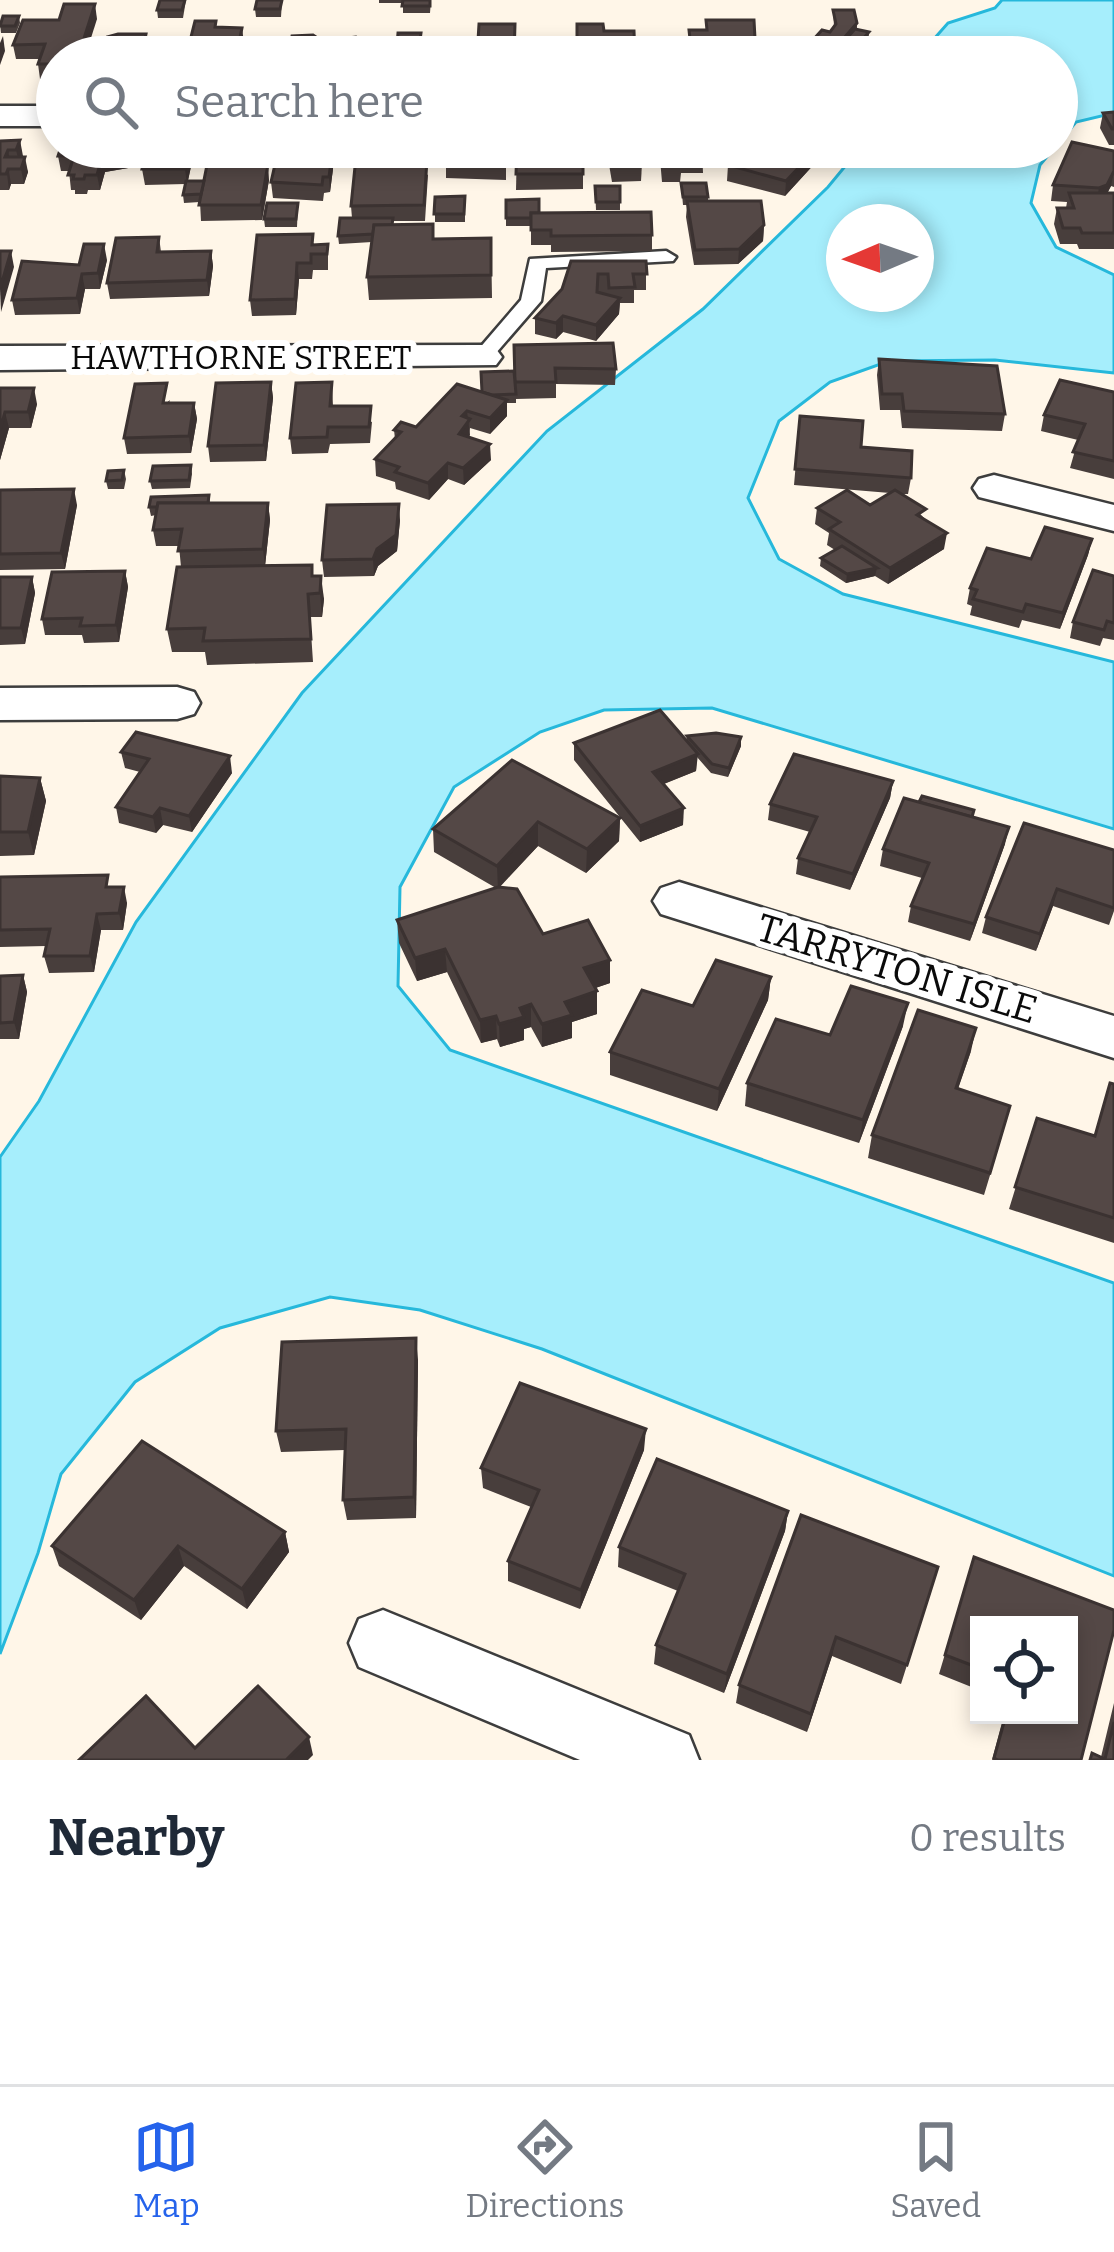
<!DOCTYPE html>
<html lang="en">
<head>
<meta charset="utf-8">
<style>
  :root { --surface:#fff; --page:#f6f6f7; --text:#1f2937; --muted:#747a83; --line:#e0e1e3; --accent:#2563eb }
  body { margin:0; font-family:Bitter,serif; background:var(--page); color:var(--text) }
  .controls { position:absolute; right:36px; bottom:36px; display:grid; overflow:hidden; border-radius:0px; box-shadow:0 6px 18px #0003 }
  .controls button { width:108px; height:108px; display:grid; place-items:center; padding:0; border:0; border-bottom:3px solid var(--line); background:var(--surface); color:var(--text); font:60px sans-serif }
  .compass { position:absolute; left:826px; top:204px; width:108px; height:108px; border-radius:50%; background:var(--surface); box-shadow:0 6px 18px #0003; rotate:268deg }
  .list { margin:0; padding:0; list-style:none }
  h2 { display:flex; justify-content:space-between; align-items:center; height:156px; margin:0; padding:0 48px; font-size:51px }
  h2 small { font-size:39px; font-weight:400; color:var(--muted) }
  .icon { flex:none; width:66px; height:66px; fill:none; stroke:currentColor; stroke-width:2; stroke-linecap:round; stroke-linejoin:round }
  .map { position:relative; flex:none; width:1114px; height:1760px; overflow:hidden }
  .search { position:absolute; background:var(--surface); box-shadow:0 6px 18px #0003; left:36px; right:36px; top:36px; height:132px; display:flex; align-items:center; gap:30px; box-sizing:border-box; padding:0 42px; border-radius:66px; color:var(--muted); font-size:45px }
  .sheet { height:324px; background:var(--surface) }
  nav { display:flex; justify-content:space-around; align-items:center; box-sizing:border-box; height:168px; border-top:3px solid var(--line); background:var(--surface); font-size:33px; color:var(--muted) }
  nav a { display:grid; justify-items:center; gap:6px }
  nav .on { color:var(--accent) }
  .map>svg:first-child { display:block }
</style>
</head>
<body>
<div class="map">
<svg width="1114" height="1760" viewBox="0 0 1114 1760">
  <rect width="100%" height="100%" fill="#fff6e8"/>
  <!-- water -->
  <g fill="#a6eefc" stroke="#26b8db" stroke-width="3" fill-rule="evenodd">
    <path d="M 1002,0 L 1114,0 L 1114,113 L 1076,122 L 1057,145 L 1057,57 L 918,57 L 948,23 L 995,8 Z"/>
    <path d="M 861,147 L 1055,147 L 1040,165 L 1031,203 L 1056,247 L 1114,275 L 1114,373 L 995,360 L 889,361 L 830,382 L 779,421 L 748,498 L 779,559 L 843,594 L 1114,662 L 1114,829 L 712,708 L 604,710 L 540,732 L 454,787 L 400,887 L 398,986 L 450,1050 L 1114,1283 L 1114,1576 L 542,1349 L 420,1310 L 330,1297 L 220,1328 L 135,1382 L 61,1474 L 38,1553 L 0,1654 L 0,1157 L 39,1101 L 136,922 L 302,693 L 547,431 L 703,309 L 828,187 ZM 844,222 L 916,222 L 916,294 L 844,294 Z"/>
  </g>
  <g fill="none" stroke-linecap="round" stroke-linejoin="round">
    <!-- lane casing -->
    <g stroke="#3d3d3d" stroke-width="5">
      <path id="lane" d="M 666,251 L 676,257 L 673,261 L 546,268 L 541,301 L 489,361 L 482,363 L 472,357 L 521,300 L 530,259 Z"/>
    </g>
    <!-- street casing -->
    <g stroke="#3d3d3d" stroke-width="5">
      <g id="street">
        <rect x="0" y="106" width="57" height="20"/>
        <path d="M 482,345 L 496,349 L 502,357 L 496,365 L 0,370 L 0,346 Z"/>
        <path d="M 994,475 L 1114,505 L 1114,531 L 979,497 L 973,488 L 979,479 Z"/>
        <path d="M 177,687 L 194,692 L 200,703 L 194,714 L 177,719 L 0,720 L 0,688 Z"/>
        <path d="M 679,882 L 1114,1016 L 1114,1058 L 661,914 L 653,901 L 661,888 Z"/>
        <path d="M 383,1610 L 689,1735 L 699,1760 L 580,1760 L 359,1667 L 349,1643 L 359,1619 Z"/>
      </g>
    </g>
    <!-- lane -->
    <use href="#lane" fill="#fff" fill-rule="evenodd"/>
    <!-- street -->
    <use href="#street" fill="#fff" fill-rule="evenodd"/>
  </g>
  <!-- wall -->
  <g fill="#483e3c">
    <path d="M 186,0 L 183,18 L 158,18 L 157,10 Z"/>
    <path d="M 282,0 L 281,17 L 256,17 L 255,9 Z"/>
    <path d="M 379,0 L 431,0 L 430,13 L 403,13 L 403,3 L 379,3 Z"/>
    <path d="M 833,10 L 857,23 L 857,30 L 869,32 L 868,40 L 861,48 L 888,57 L 849,57 L 838,55 L 839,51 L 836,54 L 812,48 L 813,40 L 830,32 L 834,26 Z"/>
    <path d="M 19,16 L 20,23 L 16,33 L 1,33 L 0,24 Z"/>
    <path d="M 97,19 L 57,57 L 57,79 L 40,79 L 38,64 L 39,59 L 16,59 L 13,45 Z"/>
    <path d="M 1114,112 L 1114,145 L 1109,145 L 1100,128 L 1103,113 Z"/>
    <path d="M 20,140 L 22,157 L 28,172 L 24,184 L 11,184 L 9,190 L 0,190 L 0,141 Z"/>
    <path d="M 61,147 L 136,147 L 137,152 L 134,167 L 105,172 L 100,190 L 88,190 L 87,194 L 75,194 L 75,190 L 71,190 L 69,171 L 61,171 L 58,156 Z"/>
    <path d="M 157,147 L 195,147 L 188,181 L 269,180 L 262,220 L 201,221 L 200,202 L 184,203 L 183,195 L 185,184 L 145,185 L 142,169 L 155,152 Z"/>
    <path d="M 357,147 L 405,147 L 404,160 L 428,175 L 425,221 L 393,221 L 393,225 L 433,239 L 491,238 L 492,298 L 369,300 L 367,277 L 372,242 L 339,244 L 338,236 L 352,218 L 351,206 Z"/>
    <path d="M 506,147 L 506,180 L 446,178 L 446,163 Z"/>
    <path d="M 517,147 L 583,157 L 583,189 L 516,190 Z"/>
    <path d="M 606,147 L 643,147 L 641,181 L 612,182 Z"/>
    <path d="M 659,147 L 702,147 L 703,173 L 681,173 L 680,182 L 662,182 Z"/>
    <path d="M 724,147 L 828,147 L 827,150 L 785,196 L 727,181 L 728,165 L 733,160 L 724,158 Z"/>
    <path d="M 1114,151 L 1114,187 L 1111,186 L 1107,193 L 1114,193 L 1114,249 L 1079,249 L 1077,244 L 1060,244 L 1054,224 L 1057,208 L 1066,208 L 1067,202 L 1051,201 L 1053,185 Z"/>
    <path d="M 314,154 L 332,154 L 333,169 L 330,192 L 324,193 L 323,201 L 273,198 L 271,182 Z"/>
    <path d="M 681,183 L 708,197 L 708,201 L 764,225 L 763,241 L 738,264 L 694,265 L 686,217 L 687,205 L 683,205 Z"/>
    <path d="M 595,186 L 620,186 L 620,210 L 596,210 Z"/>
    <path d="M 465,196 L 465,222 L 435,222 L 435,197 Z"/>
    <path d="M 506,200 L 539,213 L 652,235 L 652,251 L 551,252 L 551,245 L 531,245 L 531,226 L 506,226 Z"/>
    <path d="M 298,203 L 297,227 L 265,227 L 264,219 Z"/>
    <path d="M 159,237 L 161,252 L 211,251 L 213,266 L 209,296 L 110,299 L 107,283 Z"/>
    <path d="M 328,244 L 328,270 L 313,270 L 312,279 L 299,279 L 296,315 L 252,316 L 250,300 L 314,245 Z"/>
    <path d="M 107,260 L 100,289 L 85,289 L 80,314 L 15,315 L 12,300 Z"/>
    <path d="M 571,261 L 646,261 L 646,290 L 634,290 L 634,303 L 620,303 L 619,314 L 596,341 L 563,332 L 556,339 L 535,334 L 535,318 L 562,289 Z"/>
    <path d="M 514,345 L 616,369 L 615,385 L 556,384 L 556,398 L 516,399 L 516,403 L 507,403 L 507,416 L 490,434 L 470,428 L 469,437 L 491,460 L 464,485 L 448,479 L 429,500 L 396,489 L 395,482 L 376,476 L 375,459 L 395,439 L 394,430 L 416,427 L 481,392 L 514,371 Z"/>
    <path d="M 879,359 L 1005,414 L 1002,431 L 902,428 L 900,410 L 880,410 L 877,375 Z"/>
    <path d="M 271,382 L 273,398 L 266,461 L 210,462 L 208,446 Z"/>
    <path d="M 332,382 L 333,406 L 372,422 L 370,443 L 330,444 L 328,453 L 292,454 L 290,438 Z"/>
    <path d="M 0,388 L 37,404 L 31,428 L 9,428 L 0,460 Z"/>
    <path d="M 1114,392 L 1114,479 L 1070,468 L 1078,440 L 1041,431 L 1044,415 Z"/>
    <path d="M 170,400 L 169,403 L 194,403 L 197,419 L 191,453 L 127,454 L 124,438 Z"/>
    <path d="M 800,416 L 861,447 L 911,478 L 908,494 L 901,494 L 925,519 L 944,549 L 888,584 L 875,576 L 846,583 L 820,566 L 821,558 L 835,550 L 827,545 L 829,533 L 815,524 L 817,508 L 870,505 L 890,493 L 794,485 Z"/>
    <path d="M 191,465 L 192,474 L 190,488 L 152,489 L 150,481 Z"/>
    <path d="M 124,470 L 126,479 L 124,489 L 108,489 L 106,481 Z"/>
    <path d="M 0,490 L 77,505 L 65,569 L 0,570 Z"/>
    <path d="M 209,495 L 210,503 L 268,503 L 270,520 L 265,566 L 181,567 L 179,546 L 156,546 L 153,530 L 156,515 L 151,516 L 149,507 Z"/>
    <path d="M 400,520 L 397,551 L 378,566 L 374,576 L 324,577 L 322,560 Z"/>
    <path d="M 1092,539 L 1088,555 L 1060,629 L 1022,620 L 1019,628 L 970,615 L 972,606 L 967,604 L 970,588 L 1031,559 Z"/>
    <path d="M 125,571 L 128,587 L 119,642 L 84,643 L 82,635 L 45,635 L 42,619 Z"/>
    <path d="M 313,576 L 324,599 L 322,617 L 310,617 L 313,662 L 207,665 L 205,652 L 172,652 L 167,629 Z"/>
    <path d="M 1114,576 L 1114,640 L 1103,638 L 1100,646 L 1070,638 L 1073,622 Z"/>
    <path d="M 0,577 L 32,577 L 35,593 L 25,644 L 0,645 Z"/>
    <path d="M 687,736 L 741,746 L 728,777 L 711,773 L 697,757 L 696,771 L 664,784 L 683,825 L 640,842 L 574,760 L 574,743 L 686,741 Z"/>
    <path d="M 121,752 L 232,773 L 192,832 L 163,825 L 156,833 L 119,823 L 116,807 L 140,772 L 125,768 Z"/>
    <path d="M 0,776 L 40,778 L 46,801 L 34,855 L 0,856 Z"/>
    <path d="M 893,781 L 890,798 L 850,890 L 796,874 L 798,858 L 810,832 L 768,820 L 770,804 Z"/>
    <path d="M 973,817 L 1005,844 L 970,941 L 908,922 L 911,906 L 922,878 L 880,866 L 883,849 Z"/>
    <path d="M 620,818 L 619,841 L 586,873 L 538,846 L 499,887 L 543,934 L 610,960 L 610,983 L 595,988 L 597,1014 L 572,1022 L 572,1038 L 542,1047 L 531,1027 L 524,1029 L 524,1040 L 500,1047 L 497,1039 L 481,1043 L 447,972 L 417,981 L 399,943 L 397,920 L 496,888 L 434,852 L 433,829 Z"/>
    <path d="M 1114,850 L 1114,911 L 1109,925 L 1053,906 L 1036,951 L 982,933 L 986,917 Z"/>
    <path d="M 0,877 L 111,887 L 127,903 L 123,930 L 101,930 L 94,972 L 49,973 L 44,956 L 46,946 L 0,947 Z"/>
    <path d="M 23,975 L 27,992 L 19,1039 L 0,1039 L 0,976 Z"/>
    <path d="M 771,977 L 768,1000 L 717,1111 L 610,1075 L 610,1052 L 693,1006 Z"/>
    <path d="M 903,1026 L 859,1143 L 745,1106 L 747,1083 L 830,1035 Z"/>
    <path d="M 971,1051 L 958,1089 L 1004,1129 L 984,1195 L 868,1158 L 872,1135 Z"/>
    <path d="M 1114,1084 L 1114,1243 L 1009,1209 L 1037,1118 L 1094,1136 Z"/>
    <path d="M 418,1360 L 416,1518 L 347,1520 L 343,1500 L 345,1450 L 281,1452 L 276,1431 Z"/>
    <path d="M 644,1450 L 580,1609 L 508,1581 L 508,1561 L 531,1507 L 483,1488 L 481,1468 Z"/>
    <path d="M 788,1511 L 785,1531 L 724,1693 L 654,1664 L 656,1645 L 678,1591 L 618,1567 L 619,1547 Z"/>
    <path d="M 285,1532 L 289,1552 L 247,1609 L 184,1566 L 141,1620 L 59,1566 L 52,1546 Z"/>
    <path d="M 974,1557 L 1114,1610 L 1114,1630 L 1081,1760 L 992,1760 L 1004,1715 L 1069,1715 L 1069,1625 L 979,1625 L 979,1690 L 939,1674 Z"/>
    <path d="M 938,1567 L 901,1684 L 832,1656 L 807,1732 L 736,1703 L 739,1685 Z"/>
    <path d="M 1114,1703 L 1114,1760 L 1089,1760 L 1092,1753 L 1101,1757 Z"/>
  </g>
  <!-- shaded-wall -->
  <g fill="#3b3231">
    <path d="M 95,4 L 97,19 L 85,57 L 78,57 Z"/>
    <path d="M 242,28 L 244,43 L 247,57 L 238,57 Z"/>
    <path d="M 869,32 L 868,40 L 852,57 L 853,50 Z"/>
    <path d="M 146,34 L 148,47 L 150,44 L 152,57 L 143,57 Z"/>
    <path d="M 3,36 L 5,51 L 0,65 L 0,43 Z"/>
    <path d="M 20,140 L 23,156 L 20,166 L 16,150 Z"/>
    <path d="M 132,147 L 136,147 L 137,152 L 134,167 L 105,172 L 100,190 L 97,175 L 102,157 Z"/>
    <path d="M 190,147 L 195,147 L 195,149 L 187,184 L 185,169 Z"/>
    <path d="M 818,147 L 828,147 L 827,150 L 785,196 L 786,181 Z"/>
    <path d="M 8,150 L 11,166 L 9,172 L 11,184 L 9,190 L 5,157 Z"/>
    <path d="M 332,154 L 333,169 L 330,192 L 329,177 Z"/>
    <path d="M 25,157 L 28,172 L 24,184 L 21,169 Z"/>
    <path d="M 268,164 L 269,180 L 262,220 L 261,205 Z"/>
    <path d="M 1114,171 L 1111,186 L 1104,200 L 1096,204 L 1099,188 Z"/>
    <path d="M 764,225 L 763,241 L 738,264 L 739,249 Z"/>
    <path d="M 104,244 L 107,260 L 100,289 L 98,273 Z"/>
    <path d="M 11,251 L 14,267 L 1,312 L 0,289 Z"/>
    <path d="M 211,251 L 213,266 L 209,296 L 207,280 Z"/>
    <path d="M 297,263 L 299,279 L 296,315 L 295,299 Z"/>
    <path d="M 82,274 L 85,289 L 80,314 L 77,298 Z"/>
    <path d="M 620,298 L 619,314 L 596,341 L 596,325 Z"/>
    <path d="M 563,316 L 563,332 L 556,339 L 556,323 Z"/>
    <path d="M 271,382 L 273,398 L 266,461 L 264,445 Z"/>
    <path d="M 34,388 L 37,404 L 31,428 L 28,412 Z"/>
    <path d="M 507,400 L 507,416 L 490,434 L 490,418 Z"/>
    <path d="M 194,403 L 197,419 L 191,453 L 189,436 Z"/>
    <path d="M 467,411 L 470,435 L 460,451 L 462,416 Z"/>
    <path d="M 5,412 L 9,428 L 0,460 L 0,430 Z"/>
    <path d="M 490,444 L 491,460 L 464,485 L 463,468 Z"/>
    <path d="M 448,463 L 448,479 L 429,500 L 428,483 Z"/>
    <path d="M 74,489 L 77,505 L 65,569 L 61,553 Z"/>
    <path d="M 268,503 L 270,520 L 265,566 L 263,549 Z"/>
    <path d="M 399,504 L 400,520 L 397,551 L 378,566 L 374,576 L 373,559 Z"/>
    <path d="M 947,533 L 944,549 L 888,584 L 890,568 Z"/>
    <path d="M 1092,539 L 1088,555 L 1060,629 L 1063,613 Z"/>
    <path d="M 877,568 L 875,576 L 846,583 L 847,574 Z"/>
    <path d="M 125,571 L 128,587 L 119,642 L 116,625 Z"/>
    <path d="M 321,576 L 324,599 L 322,617 L 320,593 Z"/>
    <path d="M 32,577 L 35,593 L 25,644 L 21,628 Z"/>
    <path d="M 741,737 L 741,746 L 728,777 L 729,768 Z"/>
    <path d="M 698,754 L 696,771 L 653,788 L 653,772 Z"/>
    <path d="M 230,756 L 232,773 L 192,832 L 189,816 Z"/>
    <path d="M 40,778 L 46,801 L 34,855 L 28,832 Z"/>
    <path d="M 893,781 L 890,798 L 850,890 L 853,874 Z"/>
    <path d="M 160,808 L 163,825 L 156,833 L 153,817 Z"/>
    <path d="M 684,808 L 683,825 L 640,842 L 640,826 Z"/>
    <path d="M 620,818 L 619,841 L 586,873 L 587,849 Z"/>
    <path d="M 538,822 L 538,846 L 498,889 L 497,866 Z"/>
    <path d="M 1009,827 L 1005,844 L 970,941 L 974,924 Z"/>
    <path d="M 124,887 L 127,903 L 123,930 L 119,913 Z"/>
    <path d="M 1057,889 L 1053,906 L 1036,951 L 1040,934 Z"/>
    <path d="M 97,914 L 101,930 L 94,972 L 90,956 Z"/>
    <path d="M 445,949 L 447,972 L 417,981 L 415,958 Z"/>
    <path d="M 610,960 L 610,983 L 584,992 L 584,968 Z"/>
    <path d="M 23,975 L 27,992 L 19,1039 L 14,1022 Z"/>
    <path d="M 771,977 L 768,1000 L 717,1111 L 719,1089 Z"/>
    <path d="M 597,991 L 597,1014 L 572,1022 L 572,1038 L 542,1047 L 542,1024 L 565,1002 Z"/>
    <path d="M 908,1003 L 903,1026 L 859,1143 L 863,1120 Z"/>
    <path d="M 531,1004 L 531,1027 L 524,1029 L 524,1040 L 500,1047 L 499,1024 L 520,1008 Z"/>
    <path d="M 496,1016 L 497,1039 L 481,1043 L 480,1020 Z"/>
    <path d="M 976,1028 L 971,1051 L 950,1111 L 956,1088 Z"/>
    <path d="M 416,1338 L 418,1360 L 416,1518 L 414,1497 Z"/>
    <path d="M 646,1429 L 644,1450 L 580,1609 L 581,1590 Z"/>
    <path d="M 788,1511 L 785,1531 L 724,1693 L 727,1674 Z"/>
    <path d="M 285,1532 L 289,1552 L 247,1609 L 242,1589 Z"/>
    <path d="M 178,1546 L 184,1566 L 141,1620 L 134,1600 Z"/>
    <path d="M 836,1637 L 832,1656 L 807,1732 L 811,1714 Z"/>
    <path d="M 309,1737 L 313,1755 L 308,1760 L 286,1760 Z"/>
  </g>
  <!-- building -->
  <g fill="#544846" stroke="#3b3231" stroke-width="3">
    <path d="M 160,0 L 185,0 L 182,10 L 157,10 Z"/>
    <path d="M 257,0 L 282,0 L 280,9 L 255,9 Z"/>
    <path d="M 403,0 L 430,0 L 430,6 L 402,6 Z"/>
    <path d="M 64,4 L 95,4 L 78,57 L 57,57 L 57,64 L 38,64 L 45,44 L 13,45 L 23,20 L 59,20 Z"/>
    <path d="M 833,10 L 854,10 L 857,23 L 837,46 L 813,40 L 822,30 L 830,32 L 836,24 Z"/>
    <path d="M 3,16 L 19,16 L 15,26 L 0,26 Z"/>
    <path d="M 706,20 L 754,20 L 756,57 L 692,57 L 689,30 L 707,30 Z"/>
    <path d="M 195,21 L 216,21 L 215,27 L 242,28 L 239,42 L 245,42 L 238,57 L 186,57 Z"/>
    <path d="M 479,24 L 515,24 L 514,57 L 477,57 Z"/>
    <path d="M 577,24 L 603,24 L 604,31 L 634,31 L 635,57 L 577,57 Z"/>
    <path d="M 855,29 L 869,32 L 853,50 L 839,47 Z"/>
    <path d="M 398,33 L 421,33 L 420,40 L 459,41 L 458,57 L 396,57 Z"/>
    <path d="M 118,34 L 146,34 L 144,44 L 150,44 L 143,57 L 97,57 L 107,37 Z"/>
    <path d="M 313,35 L 322,41 L 356,37 L 367,42 L 365,57 L 288,57 L 292,36 Z"/>
    <path d="M 861,48 L 888,55 L 886,57 L 851,57 Z"/>
    <path d="M 1114,112 L 1114,129 L 1112,129 L 1103,113 Z"/>
    <path d="M 20,140 L 16,150 L 8,150 L 5,157 L 25,157 L 21,169 L 8,169 L 6,174 L 0,174 L 0,141 Z"/>
    <path d="M 1072,142 L 1114,151 L 1114,171 L 1107,185 L 1099,188 L 1053,185 Z"/>
    <path d="M 61,147 L 132,147 L 131,152 L 102,157 L 97,175 L 85,175 L 84,179 L 73,179 L 74,175 L 68,175 L 74,156 L 58,156 Z"/>
    <path d="M 157,147 L 190,147 L 185,169 L 142,169 L 146,152 L 155,152 Z"/>
    <path d="M 279,147 L 312,147 L 311,154 L 332,154 L 329,177 L 323,177 L 322,185 L 271,182 Z"/>
    <path d="M 357,147 L 403,147 L 402,160 L 427,160 L 424,205 L 351,206 Z"/>
    <path d="M 450,147 L 506,147 L 506,165 L 446,163 Z"/>
    <path d="M 517,147 L 577,147 L 577,157 L 583,157 L 583,174 L 516,174 Z"/>
    <path d="M 609,147 L 642,147 L 642,166 L 612,166 Z"/>
    <path d="M 661,147 L 702,147 L 703,158 L 680,158 L 681,166 L 663,166 Z"/>
    <path d="M 741,147 L 818,147 L 786,181 L 728,165 L 744,148 Z"/>
    <path d="M 268,164 L 261,205 L 199,205 L 207,165 Z"/>
    <path d="M 186,181 L 204,181 L 201,194 L 183,195 Z"/>
    <path d="M 681,183 L 706,183 L 708,197 L 683,197 Z"/>
    <path d="M 595,186 L 620,186 L 620,202 L 596,202 Z"/>
    <path d="M 1069,193 L 1114,193 L 1114,233 L 1082,233 L 1080,228 L 1063,228 L 1057,208 L 1074,208 Z"/>
    <path d="M 465,196 L 464,214 L 434,214 L 435,197 Z"/>
    <path d="M 539,199 L 539,213 L 531,213 L 531,218 L 506,218 L 506,200 Z"/>
    <path d="M 687,201 L 761,201 L 764,225 L 739,249 L 695,250 Z"/>
    <path d="M 267,203 L 298,203 L 296,219 L 264,219 Z"/>
    <path d="M 651,212 L 652,235 L 551,236 L 551,230 L 531,230 L 531,213 Z"/>
    <path d="M 340,218 L 393,218 L 392,225 L 374,225 L 373,234 L 338,236 Z"/>
    <path d="M 433,224 L 433,239 L 491,238 L 491,275 L 367,277 L 374,225 Z"/>
    <path d="M 313,234 L 312,245 L 328,244 L 327,254 L 311,254 L 311,263 L 297,263 L 295,299 L 250,300 L 257,235 Z"/>
    <path d="M 159,237 L 157,252 L 211,251 L 207,280 L 107,283 L 116,238 Z"/>
    <path d="M 84,244 L 104,244 L 98,273 L 82,274 L 77,298 L 12,300 L 22,261 L 79,265 Z"/>
    <path d="M 0,251 L 11,251 L 0,289 Z"/>
    <path d="M 571,261 L 646,261 L 647,274 L 633,274 L 635,287 L 609,288 L 608,274 L 598,274 L 597,292 L 620,298 L 596,325 L 563,316 L 556,323 L 535,318 L 562,289 Z"/>
    <path d="M 613,343 L 616,369 L 555,368 L 556,382 L 515,382 L 514,345 Z"/>
    <path d="M 879,359 L 997,366 L 1005,414 L 904,411 L 902,394 L 882,394 Z"/>
    <path d="M 514,371 L 516,394 L 492,395 L 482,392 L 481,372 Z"/>
    <path d="M 1060,380 L 1114,392 L 1114,461 L 1073,452 L 1085,424 L 1044,415 Z"/>
    <path d="M 271,382 L 264,445 L 208,446 L 216,383 Z"/>
    <path d="M 332,382 L 330,406 L 371,406 L 369,427 L 328,427 L 327,437 L 290,438 L 296,383 Z"/>
    <path d="M 167,383 L 163,403 L 194,403 L 189,436 L 124,438 L 135,384 Z"/>
    <path d="M 457,384 L 507,400 L 490,418 L 467,411 L 462,416 L 470,419 L 459,434 L 490,444 L 463,468 L 448,463 L 428,483 L 395,472 L 399,467 L 375,459 L 401,432 L 394,430 L 401,422 L 416,427 Z"/>
    <path d="M 0,388 L 34,388 L 28,412 L 5,412 L 0,430 Z"/>
    <path d="M 800,416 L 863,421 L 861,447 L 912,451 L 911,478 L 795,469 Z"/>
    <path d="M 191,465 L 189,480 L 150,481 L 153,466 Z"/>
    <path d="M 124,470 L 122,480 L 106,481 L 108,471 Z"/>
    <path d="M 74,489 L 61,553 L 0,554 L 0,490 Z"/>
    <path d="M 847,490 L 870,505 L 895,490 L 926,509 L 917,515 L 947,533 L 890,568 L 829,529 L 840,522 L 817,508 Z"/>
    <path d="M 209,495 L 208,503 L 158,503 L 157,507 L 149,507 L 151,497 Z"/>
    <path d="M 158,503 L 268,503 L 263,549 L 178,551 L 182,529 L 153,530 Z"/>
    <path d="M 399,504 L 396,535 L 377,549 L 373,559 L 322,560 L 327,505 Z"/>
    <path d="M 1045,527 L 1092,539 L 1063,613 L 1026,604 L 1023,612 L 973,599 L 977,590 L 970,588 L 987,548 L 1031,559 Z"/>
    <path d="M 842,546 L 877,568 L 847,574 L 821,558 Z"/>
    <path d="M 312,565 L 312,576 L 321,576 L 320,593 L 308,594 L 311,639 L 203,641 L 205,628 L 167,629 L 177,567 Z"/>
    <path d="M 1093,570 L 1114,576 L 1114,623 L 1107,621 L 1104,630 L 1073,622 Z"/>
    <path d="M 125,571 L 116,625 L 80,626 L 82,618 L 42,619 L 52,572 Z"/>
    <path d="M 0,577 L 32,577 L 21,628 L 0,628 Z"/>
    <path d="M 660,710 L 698,754 L 653,772 L 684,808 L 640,826 L 574,743 Z"/>
    <path d="M 136,732 L 230,756 L 189,816 L 160,808 L 153,817 L 116,807 L 149,759 L 121,752 Z"/>
    <path d="M 716,733 L 741,737 L 729,768 L 712,764 L 687,736 Z"/>
    <path d="M 794,754 L 893,781 L 853,874 L 798,858 L 817,817 L 770,804 Z"/>
    <path d="M 512,760 L 620,818 L 587,849 L 538,822 L 497,866 L 433,829 Z"/>
    <path d="M 0,776 L 40,778 L 28,832 L 0,832 Z"/>
    <path d="M 922,796 L 974,810 L 972,817 L 919,802 Z"/>
    <path d="M 904,798 L 1009,827 L 974,924 L 911,906 L 929,863 L 883,849 Z"/>
    <path d="M 1024,823 L 1114,850 L 1114,908 L 1057,889 L 1040,934 L 986,917 Z"/>
    <path d="M 108,875 L 106,887 L 124,887 L 119,913 L 97,914 L 90,956 L 44,956 L 50,929 L 0,930 L 0,877 Z"/>
    <path d="M 498,887 L 517,889 L 543,934 L 588,920 L 610,960 L 584,968 L 597,991 L 565,1002 L 572,1015 L 542,1024 L 531,1004 L 520,1008 L 524,1017 L 499,1024 L 496,1016 L 480,1020 L 445,949 L 415,958 L 397,920 Z"/>
    <path d="M 716,960 L 771,977 L 719,1089 L 610,1052 L 642,990 L 693,1006 Z"/>
    <path d="M 23,975 L 14,1022 L 0,1023 L 0,976 Z"/>
    <path d="M 851,986 L 908,1003 L 863,1120 L 747,1083 L 776,1019 L 830,1035 Z"/>
    <path d="M 918,1010 L 976,1028 L 956,1088 L 1010,1106 L 990,1173 L 872,1135 Z"/>
    <path d="M 1110,1083 L 1114,1084 L 1114,1218 L 1015,1187 L 1037,1118 L 1095,1136 Z"/>
    <path d="M 416,1338 L 414,1497 L 343,1500 L 346,1429 L 276,1431 L 282,1342 Z"/>
    <path d="M 520,1383 L 646,1429 L 581,1590 L 508,1561 L 539,1490 L 481,1468 Z"/>
    <path d="M 142,1441 L 285,1532 L 242,1589 L 178,1546 L 134,1600 L 52,1546 Z"/>
    <path d="M 657,1459 L 788,1511 L 727,1674 L 656,1645 L 685,1574 L 619,1547 Z"/>
    <path d="M 801,1515 L 938,1567 L 907,1665 L 836,1637 L 811,1714 L 739,1685 Z"/>
    <path d="M 974,1557 L 1114,1610 L 1114,1630 L 1081,1760 L 998,1760 L 994,1758 L 1006,1715 L 1069,1715 L 1069,1625 L 979,1625 L 979,1668 L 945,1655 Z"/>
    <path d="M 258,1686 L 309,1737 L 286,1760 L 79,1760 L 146,1696 L 195,1748 Z"/>
    <path d="M 1114,1722 L 1114,1760 L 1090,1760 L 1092,1753 L 1105,1759 Z"/>
  </g>
  <g text-anchor="middle" dominant-baseline="central" stroke-width="12" stroke-linejoin="round" paint-order="stroke">
    <!-- far-street labels -->
    <g font-size="33" fill="#0a0a0a" stroke="#fff">
      <text x="241" y="358">HAWTHORNE STREET</text>
    </g>
    <!-- street labels -->
    <g font-size="39" fill="#0a0a0a" stroke="#fff">
      <text transform="translate(897 969) rotate(17)">TARRYTON ISLE</text>
    </g>
  </g>
</svg>
<div class="controls">
<button><svg class="icon" aria-label="locate" viewBox="0 0 24 24"><circle cx="12" cy="12" r="6"/><path d="M12 2v4M12 18v4M2 12h4M18 12h4"/></svg></button>
</div>
<svg class="compass" viewBox="-18 -18 36 36"><path d="M0-13l5 13h-10z" fill="#e53935"/><path d="M0 13l5-13h-10z" fill="#747a83"/></svg>
<div class="search"><svg class="icon" aria-label="search" viewBox="0 0 24 24"><circle cx="10" cy="10" r="6"/><path d="M15 15l6 6"/></svg>Search here</div>
</div>
<section class="sheet">
<h2>Nearby<small>0 results</small></h2>
<ul class="list">
</ul>
</section>
<nav>
<a class="on"><svg class="icon" aria-label="map" viewBox="0 0 24 24"><path d="M3 6l6-2 6 2 6-2v14l-6 2-6-2-6 2zM9 4v14M15 6v14"/></svg>Map</a>
<a><svg class="icon" aria-label="directions" viewBox="0 0 24 24"><path d="M12 3l9 9-9 9-9-9zM9 14v-3h6M13 9l2 2-2 2"/></svg>Directions</a>
<a><svg class="icon" aria-label="saved" viewBox="0 0 24 24"><path d="M7 4h10v16l-5-4-5 4z"/></svg>Saved</a>
</nav>
</body>
</html>
